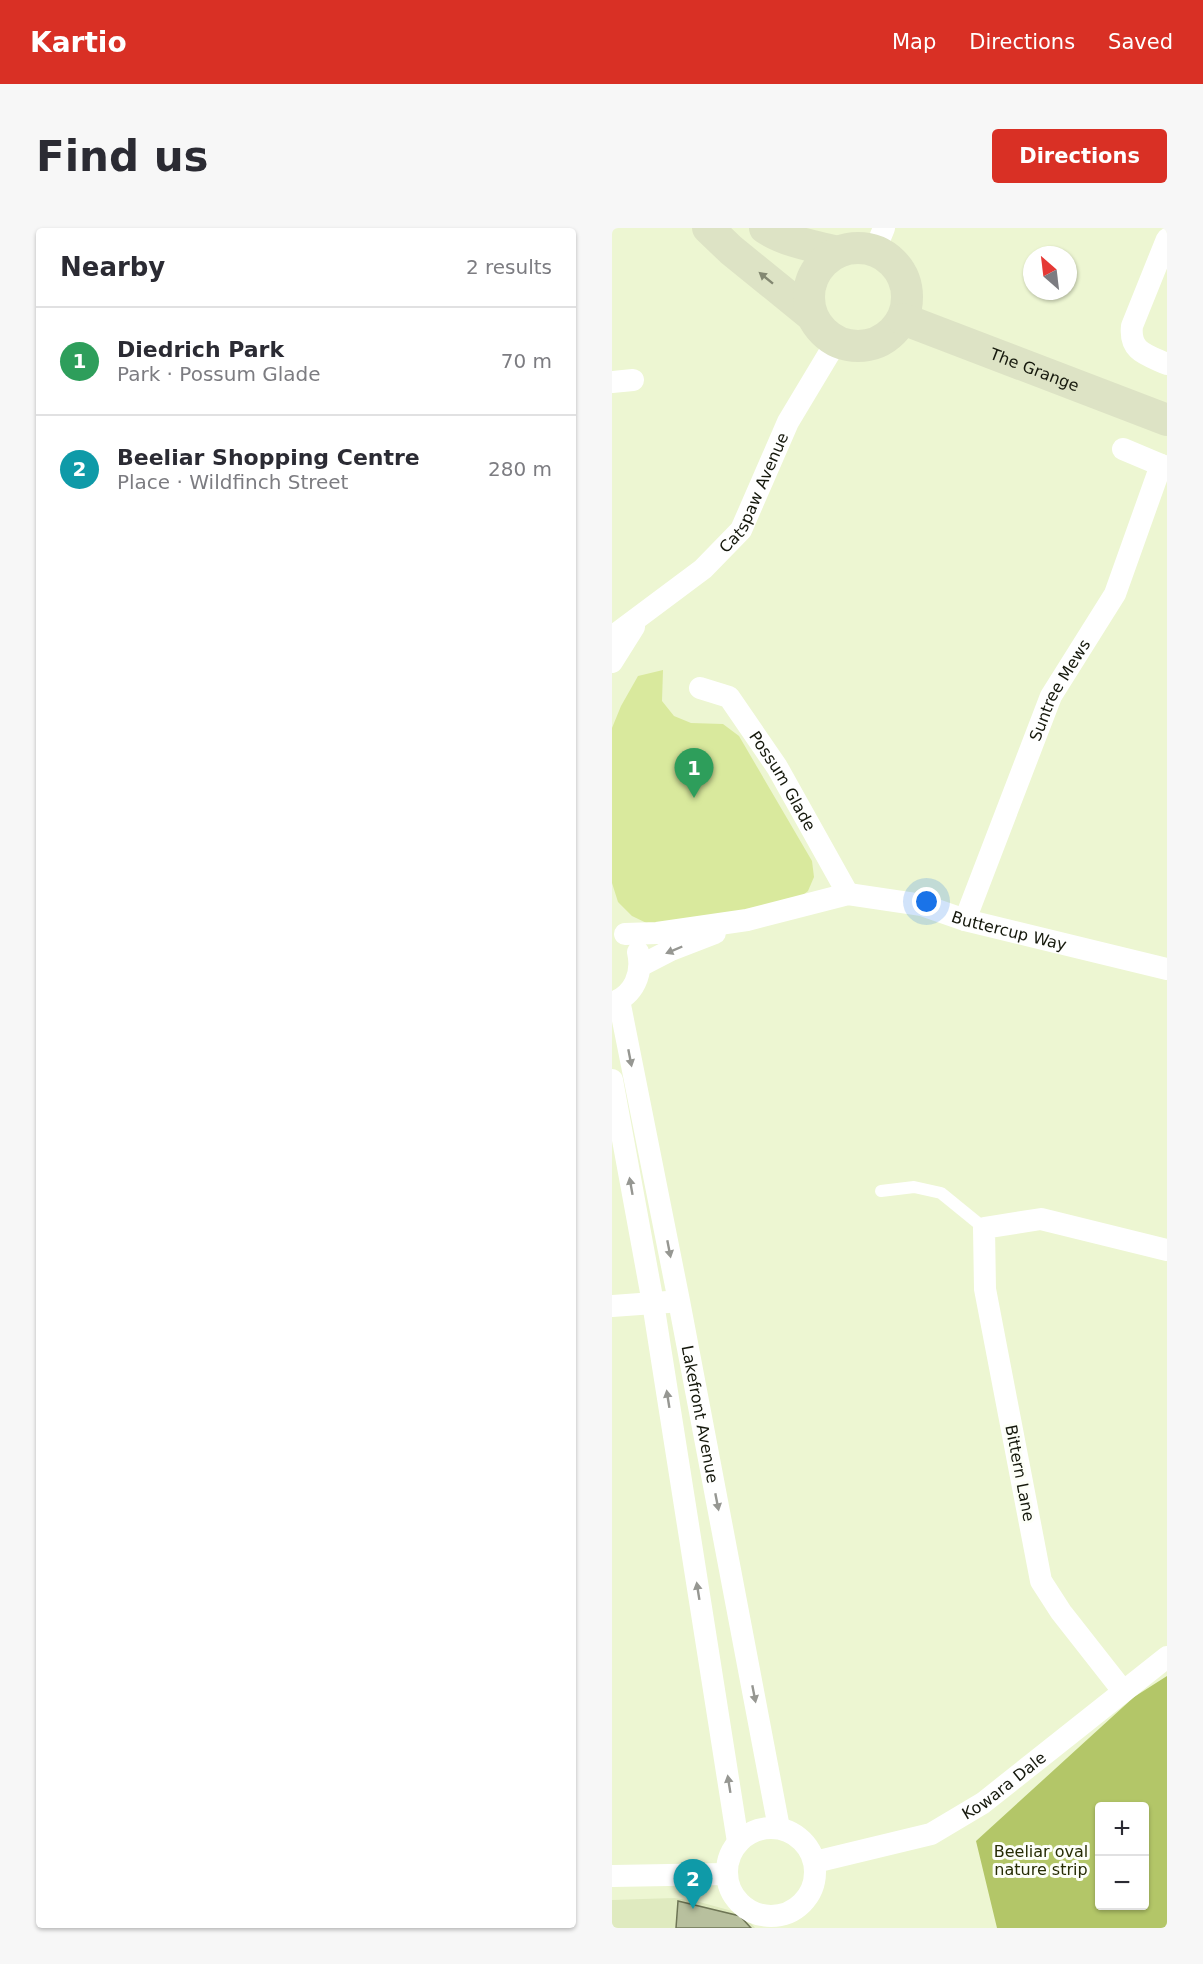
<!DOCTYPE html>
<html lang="en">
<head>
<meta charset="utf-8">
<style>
  :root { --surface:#fff; --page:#f7f7f7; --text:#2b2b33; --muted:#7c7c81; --line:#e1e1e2; --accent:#d93025 }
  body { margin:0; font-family:"DejaVu Sans",sans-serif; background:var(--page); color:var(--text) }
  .controls { position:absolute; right:18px; bottom:18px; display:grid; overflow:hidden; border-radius:6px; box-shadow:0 2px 4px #0004 }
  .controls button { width:54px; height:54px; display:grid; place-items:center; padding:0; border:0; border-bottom:2px solid var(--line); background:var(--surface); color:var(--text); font:30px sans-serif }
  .compass { position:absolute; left:411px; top:18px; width:54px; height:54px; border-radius:50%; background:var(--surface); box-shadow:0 2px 4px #0004; rotate:332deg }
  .you { position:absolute; left:315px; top:674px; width:21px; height:21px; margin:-15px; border:4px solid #fff; border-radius:50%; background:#1a73e8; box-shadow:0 0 0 9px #1a73e833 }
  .badge { display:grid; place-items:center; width:39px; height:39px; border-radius:50%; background:var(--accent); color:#fff; font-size:20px; font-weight:700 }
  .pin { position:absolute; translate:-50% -50px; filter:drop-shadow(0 2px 3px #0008) }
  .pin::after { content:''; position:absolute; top:32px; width:21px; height:18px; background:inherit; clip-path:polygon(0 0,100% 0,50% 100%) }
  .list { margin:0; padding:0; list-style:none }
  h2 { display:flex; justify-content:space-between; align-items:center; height:78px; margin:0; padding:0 24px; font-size:26px }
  h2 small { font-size:20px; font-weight:400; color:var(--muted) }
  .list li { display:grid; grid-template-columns:39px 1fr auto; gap:18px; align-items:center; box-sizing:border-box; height:108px; padding:0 24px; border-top:2px solid var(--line) }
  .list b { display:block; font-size:22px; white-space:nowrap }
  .list p { margin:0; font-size:20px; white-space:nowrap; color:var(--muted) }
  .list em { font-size:20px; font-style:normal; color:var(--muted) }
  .map { position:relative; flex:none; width:555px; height:1700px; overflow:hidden; border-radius:6px }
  header { display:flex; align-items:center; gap:36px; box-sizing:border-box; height:84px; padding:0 30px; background:var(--accent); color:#fff }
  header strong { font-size:28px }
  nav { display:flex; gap:33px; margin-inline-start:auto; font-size:21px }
  .intro { display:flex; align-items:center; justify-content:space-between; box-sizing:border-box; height:144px; padding:0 36px }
  h1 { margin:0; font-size:42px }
  .button { padding:15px 27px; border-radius:6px; background:var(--accent); color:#fff; font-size:21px; font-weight:700 }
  main { display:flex; gap:36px; padding:0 36px }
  aside { flex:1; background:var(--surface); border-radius:6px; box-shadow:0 2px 4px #0004 }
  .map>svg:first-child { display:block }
</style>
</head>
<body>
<header>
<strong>Kartio</strong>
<nav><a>Map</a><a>Directions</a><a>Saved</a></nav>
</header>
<div class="intro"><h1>Find us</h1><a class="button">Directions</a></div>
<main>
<aside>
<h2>Nearby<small>2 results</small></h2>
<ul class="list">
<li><span class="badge" style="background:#2e9e5b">1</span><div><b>Diedrich Park</b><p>Park · Possum Glade</p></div><em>70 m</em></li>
<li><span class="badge" style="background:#0f9aa8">2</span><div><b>Beeliar Shopping Centre</b><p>Place · Wildfinch Street</p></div><em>280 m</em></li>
</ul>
</aside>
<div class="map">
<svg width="555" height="1700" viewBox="0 0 555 1700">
  <rect width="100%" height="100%" fill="#edf6d2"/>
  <!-- built -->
  <path fill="#dfeabf" d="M 62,1670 L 84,1673 L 131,1686 L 143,1700 L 0,1700 L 0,1672 Z"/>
  <!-- green -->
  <path fill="#d9e99d" d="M 51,442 L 50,473 L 62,488 L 79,495 L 111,496 L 127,508 L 200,633 L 202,649 L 196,663 L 172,682 L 47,701 L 20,688 L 6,674 L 0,655 L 0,500 L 9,478 L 26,448 Z"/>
  <!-- forest -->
  <path fill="#b3c668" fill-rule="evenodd" d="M 555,1448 L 555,1700 L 385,1700 L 364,1613 L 522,1469 ZM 488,1578 L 532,1578 L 532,1678 L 488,1678 Z"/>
  <!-- building -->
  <path fill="#b8c09e" stroke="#6e7555" stroke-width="1.5" d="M 66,1673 L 128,1688 L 139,1700 L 64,1700 Z"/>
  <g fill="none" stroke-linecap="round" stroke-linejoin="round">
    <!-- lane -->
    <path stroke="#fff" stroke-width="12" d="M 269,963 L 302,959 L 329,965 L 372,1000"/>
    <!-- street -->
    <g stroke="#fff" stroke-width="22">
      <path d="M 555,11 L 520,98 C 517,124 535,127 555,136"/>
      <path d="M 263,22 L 272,0"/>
      <path d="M 0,154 L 21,152"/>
      <path d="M 511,221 L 549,237"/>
      <path id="s1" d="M 0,409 L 91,341 L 129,302 L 176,194 L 224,114"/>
      <path d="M 0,434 L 22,399"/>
      <path id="s2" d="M 88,460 L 117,469 L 165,539 L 236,666"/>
      <path id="s3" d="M 353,692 L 439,468 L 503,366 L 549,237 L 555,239"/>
      <path id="s4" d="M 13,706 L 45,705 L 135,692 L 236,666 L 310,677 L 353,692 L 555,741"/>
      <path d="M 28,738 L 59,722 L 103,705"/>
      <path id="s5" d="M 7,772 L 67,1073 L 167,1600"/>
      <path d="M 0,775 C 22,767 31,746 26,724"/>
      <path d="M 0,852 L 41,1075 L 126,1614"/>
      <path d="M 0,1078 L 56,1074"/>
      <path d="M 511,1463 L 449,1384 L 429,1353 L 373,1061 L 372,1000 L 429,991 L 555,1022"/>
      <circle cx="159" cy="1644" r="44"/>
      <path id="s6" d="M 203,1634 L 319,1606 L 371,1575 L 555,1429"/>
      <path d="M 0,1648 L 114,1646"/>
    </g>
    <!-- secondary -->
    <g stroke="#dde3c5" stroke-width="32">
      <path d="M 96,0 L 119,22 L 199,87"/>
      <path d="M 153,0 C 174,14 202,18 226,24"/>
      <circle cx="246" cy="69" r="49"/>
      <path id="s7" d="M 291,91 L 555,192"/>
    </g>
  </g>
  <!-- one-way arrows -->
  <defs><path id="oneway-solid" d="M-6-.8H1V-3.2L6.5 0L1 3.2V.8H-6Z" transform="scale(1.5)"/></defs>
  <use fill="#838872" href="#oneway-solid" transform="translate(154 50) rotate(-141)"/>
  <g fill="#969792">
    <use href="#oneway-solid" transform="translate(62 722) rotate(157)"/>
    <use href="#oneway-solid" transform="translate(18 830) rotate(79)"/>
    <use href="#oneway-solid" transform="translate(19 958) rotate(-100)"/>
    <use href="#oneway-solid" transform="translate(57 1021) rotate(79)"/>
    <use href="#oneway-solid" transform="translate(56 1171) rotate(-99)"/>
    <use href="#oneway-solid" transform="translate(105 1274) rotate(79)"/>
    <use href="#oneway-solid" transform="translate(86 1363) rotate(-99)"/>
    <use href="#oneway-solid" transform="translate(142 1466) rotate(79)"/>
    <use href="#oneway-solid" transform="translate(117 1556) rotate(-99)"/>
  </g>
  <g text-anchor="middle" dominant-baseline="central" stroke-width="6" stroke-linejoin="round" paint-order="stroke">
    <!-- street labels -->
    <g font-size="16" fill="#15180c" stroke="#fdfff8">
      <text stroke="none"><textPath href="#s7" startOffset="141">The Grange</textPath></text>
      <text stroke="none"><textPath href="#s1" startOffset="207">Catspaw Avenue</textPath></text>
      <text stroke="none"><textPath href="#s3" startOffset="249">Suntree Mews</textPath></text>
      <text stroke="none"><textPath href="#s2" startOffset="130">Possum Glade</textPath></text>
      <text stroke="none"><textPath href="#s4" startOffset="393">Buttercup Way</textPath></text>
      <text stroke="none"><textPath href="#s5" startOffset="422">Lakefront Avenue</textPath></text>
      <text transform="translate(408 1245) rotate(79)">Bittern Lane</text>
      <text stroke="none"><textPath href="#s6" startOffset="207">Kowara Dale</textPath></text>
    </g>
    <!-- park labels -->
    <g font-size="16" fill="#272d05" stroke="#fdfff8">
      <text x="429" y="1623">Beeliar oval<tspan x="429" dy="18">nature strip</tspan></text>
    </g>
  </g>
</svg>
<div class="controls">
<button>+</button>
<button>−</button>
</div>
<svg class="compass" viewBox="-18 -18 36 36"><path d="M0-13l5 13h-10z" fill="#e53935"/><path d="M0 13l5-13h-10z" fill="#7c7c81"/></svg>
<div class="you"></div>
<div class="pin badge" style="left:82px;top:570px;background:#2e9e5b">1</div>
<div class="pin badge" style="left:81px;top:1681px;background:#0f9aa8">2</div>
</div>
</main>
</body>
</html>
